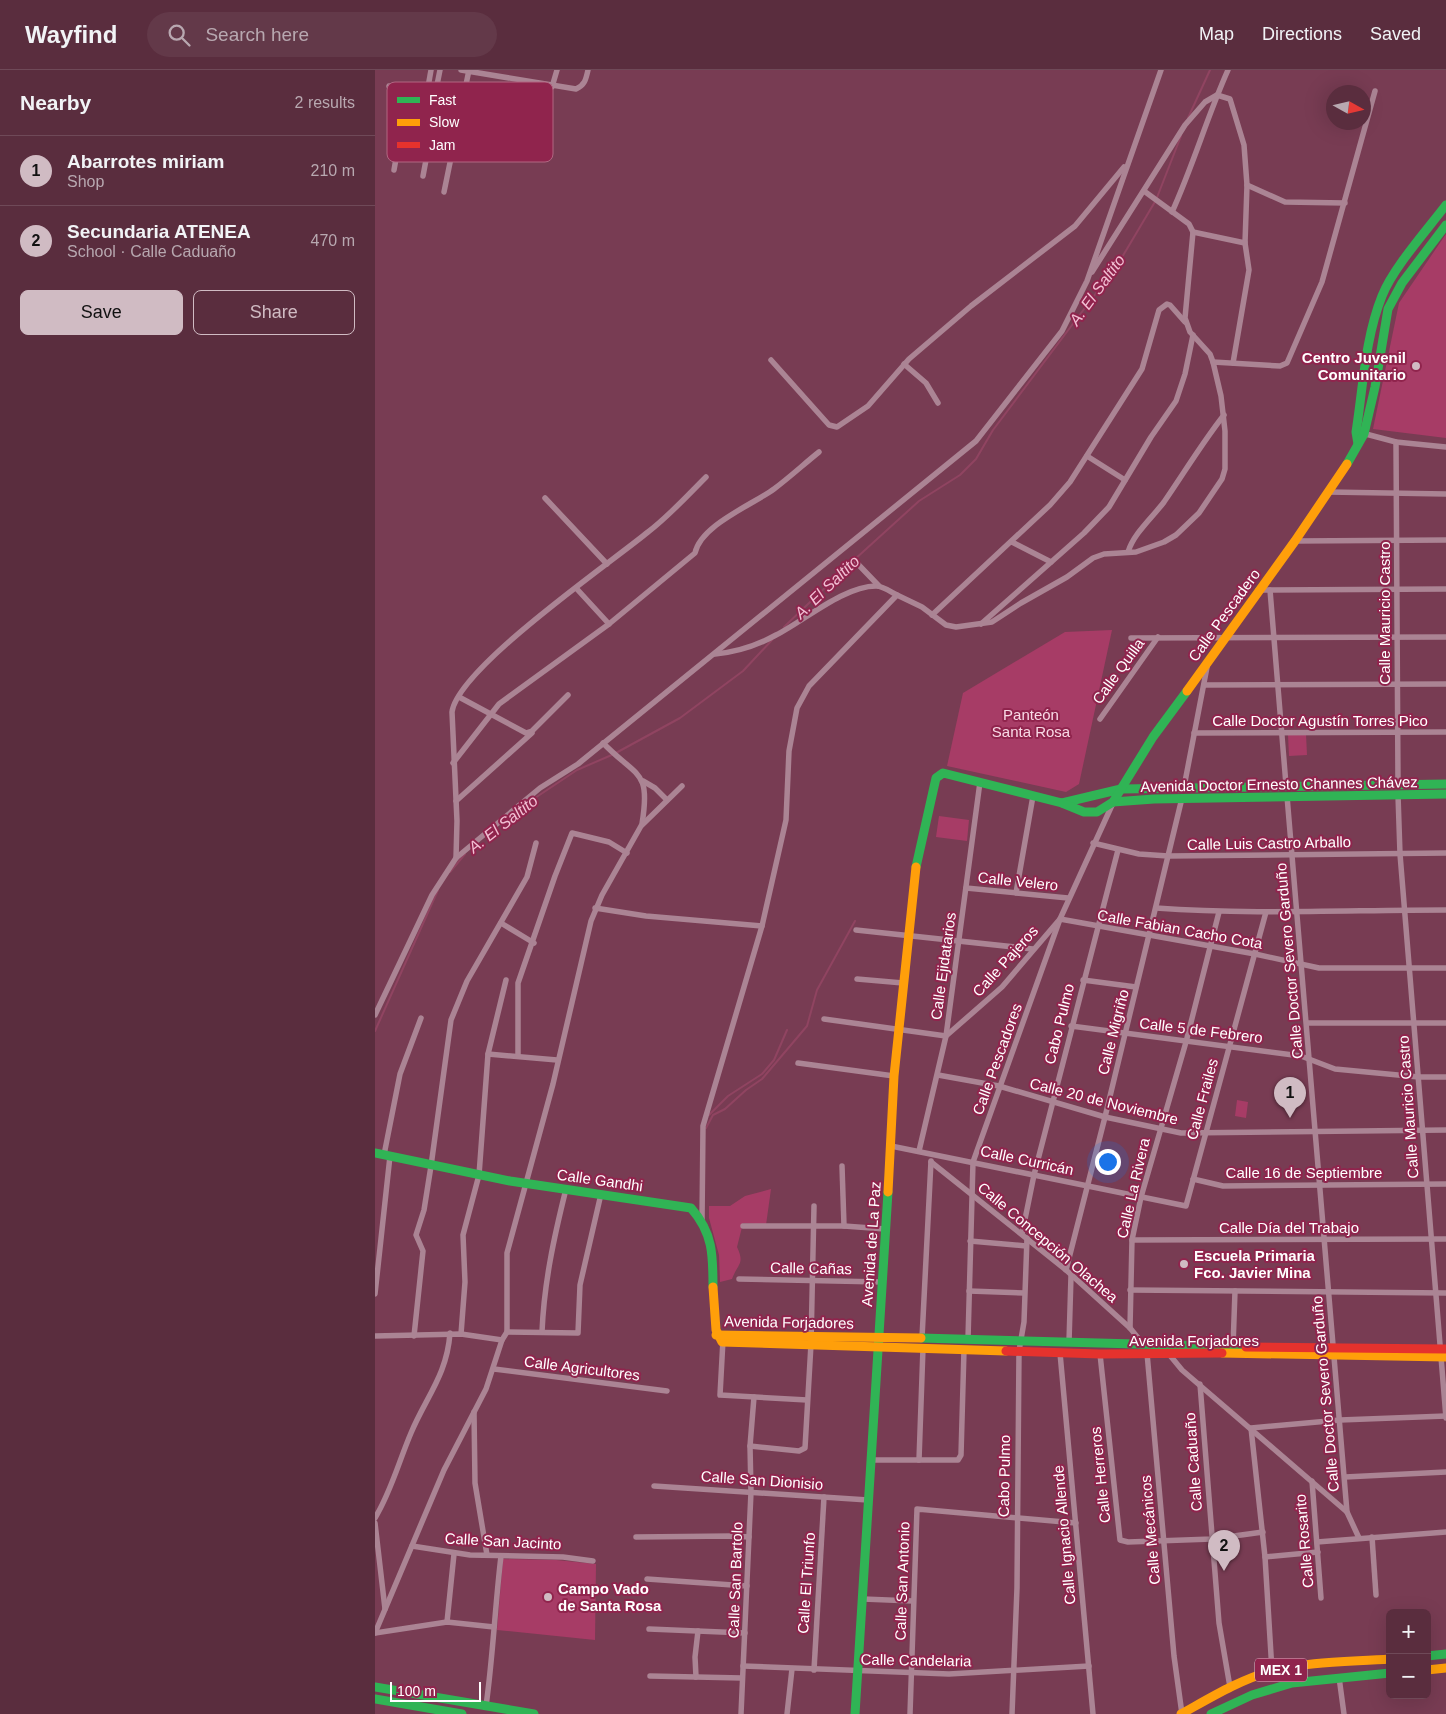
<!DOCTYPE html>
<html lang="en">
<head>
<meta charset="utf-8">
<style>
  :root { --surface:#5a2d3e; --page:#633949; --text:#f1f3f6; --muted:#b8a8b0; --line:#6f4958; --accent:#d0bbc3 }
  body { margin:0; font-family:Helvetica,sans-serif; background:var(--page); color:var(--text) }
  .controls { position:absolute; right:15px; bottom:15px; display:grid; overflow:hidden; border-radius:8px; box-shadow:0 5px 20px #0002 }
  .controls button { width:45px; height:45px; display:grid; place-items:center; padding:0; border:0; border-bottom:1px solid var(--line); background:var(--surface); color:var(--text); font:25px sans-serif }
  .compass { position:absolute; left:951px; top:15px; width:45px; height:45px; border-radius:50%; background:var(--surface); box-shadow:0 5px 20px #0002; rotate:98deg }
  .scale { position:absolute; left:15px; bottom:12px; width:91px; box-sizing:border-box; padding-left:5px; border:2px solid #fff; border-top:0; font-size:14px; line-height:18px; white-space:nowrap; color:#fff; -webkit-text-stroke:4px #90244d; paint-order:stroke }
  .you { position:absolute; left:732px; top:1091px; width:18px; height:18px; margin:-12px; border:4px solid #fff; border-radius:50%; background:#1a73e8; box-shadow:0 0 0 8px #1a73e833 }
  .badge { display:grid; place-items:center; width:32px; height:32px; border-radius:50%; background:var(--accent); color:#111; font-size:16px; font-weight:700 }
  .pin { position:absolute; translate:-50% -41px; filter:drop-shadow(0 1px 2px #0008) }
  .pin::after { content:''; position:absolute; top:26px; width:18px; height:15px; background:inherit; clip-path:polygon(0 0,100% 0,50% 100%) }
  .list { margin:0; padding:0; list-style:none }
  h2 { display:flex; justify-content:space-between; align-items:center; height:65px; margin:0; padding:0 20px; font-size:21px }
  h2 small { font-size:16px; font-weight:400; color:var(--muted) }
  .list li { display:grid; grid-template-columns:32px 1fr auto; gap:15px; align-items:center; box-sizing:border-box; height:70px; padding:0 20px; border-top:1px solid var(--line) }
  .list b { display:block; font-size:19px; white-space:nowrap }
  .list p { margin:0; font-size:16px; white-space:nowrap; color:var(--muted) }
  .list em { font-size:16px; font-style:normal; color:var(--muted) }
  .actions { display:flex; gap:10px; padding:15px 20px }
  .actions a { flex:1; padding:11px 0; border:1px solid var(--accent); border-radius:8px; text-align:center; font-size:18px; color:var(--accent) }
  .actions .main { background:var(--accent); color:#111 }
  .icon { flex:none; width:28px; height:28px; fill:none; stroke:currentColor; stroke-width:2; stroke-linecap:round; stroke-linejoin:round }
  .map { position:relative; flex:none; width:1071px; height:1644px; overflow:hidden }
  header { display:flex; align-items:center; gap:30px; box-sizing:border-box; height:70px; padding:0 25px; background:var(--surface); border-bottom:1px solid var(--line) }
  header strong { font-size:24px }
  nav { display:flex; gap:28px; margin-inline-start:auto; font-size:18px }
  .search { width:350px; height:45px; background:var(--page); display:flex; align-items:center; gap:12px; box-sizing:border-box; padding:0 18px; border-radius:28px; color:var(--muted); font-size:19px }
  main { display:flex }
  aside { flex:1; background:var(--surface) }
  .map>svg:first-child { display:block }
</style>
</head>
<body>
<header>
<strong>Wayfind</strong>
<div class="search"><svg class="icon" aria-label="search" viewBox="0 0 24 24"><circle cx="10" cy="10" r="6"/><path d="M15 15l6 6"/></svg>Search here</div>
<nav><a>Map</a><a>Directions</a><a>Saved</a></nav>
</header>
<main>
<aside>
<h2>Nearby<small>2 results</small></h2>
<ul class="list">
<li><span class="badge">1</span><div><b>Abarrotes miriam</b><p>Shop</p></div><em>210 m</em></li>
<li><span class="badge">2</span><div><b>Secundaria ATENEA</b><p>School · Calle Caduaño</p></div><em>470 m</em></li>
</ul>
<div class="actions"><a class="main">Save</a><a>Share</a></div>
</aside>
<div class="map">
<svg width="1071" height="1644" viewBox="0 0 1071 1644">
  <rect width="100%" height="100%" fill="#783c53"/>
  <!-- green -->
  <g fill="#a73c66">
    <path d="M 1071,164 L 1071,368 L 998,359 L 1024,233 Z"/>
    <path d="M 737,560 L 704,714 L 691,722 L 572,696 L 588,623 L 690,562 Z"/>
    <path d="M 931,664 L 932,685 L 914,686 L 913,665 Z"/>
    <path d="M 564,746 L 594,750 L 592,771 L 561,767 Z"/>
    <path d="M 862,1030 L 873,1032 L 871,1048 L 860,1046 Z"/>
    <path d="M 396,1119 L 391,1155 L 368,1153 L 362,1177 C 370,1194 363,1193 357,1209 L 345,1212 L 344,1185 L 334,1148 L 334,1136 L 355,1136 L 370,1126 Z"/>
    <path d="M 128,1489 L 181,1490 L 221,1494 L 220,1570 L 122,1560 Z"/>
  </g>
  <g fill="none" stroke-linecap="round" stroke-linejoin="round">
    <!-- stream -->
    <g stroke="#904461" stroke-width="2">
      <path d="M 813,48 L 835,0"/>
      <path d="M 409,557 L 479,490 L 544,431 L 585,405 L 601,389 L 618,360 L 743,194 L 781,130 L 806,66"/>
      <path d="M 145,738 L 202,700 L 239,684 L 305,648 L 368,601 L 397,570"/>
      <path d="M 75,802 L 90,784"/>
      <path d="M 0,961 L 63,820"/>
      <path d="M 334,1045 L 353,1026 L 387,1004 L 399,990 L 412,960"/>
      <path d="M 331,1058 L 338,1045 L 350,1039 L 371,1020 L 387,1009 L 432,956 L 442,920 L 480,851"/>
    </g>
    <!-- street -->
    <g stroke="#ab8494" stroke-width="5.5">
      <path d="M 86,0 L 201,19 C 210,15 211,9 213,0"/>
      <path d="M 14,16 L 74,28"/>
      <path d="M 177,17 L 182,0"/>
      <path d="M 52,23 L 56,0"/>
      <path d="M 60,25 L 65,0"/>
      <path d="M 19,100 L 33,20"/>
      <path d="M 48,106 L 63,26"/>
      <path d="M 872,115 L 910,132 L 970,133"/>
      <path d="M 69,122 L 94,0"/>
      <path d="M 797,142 C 818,96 832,47 853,0"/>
      <path d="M 818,162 L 870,173"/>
      <path d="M 717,202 L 810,55 L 830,32 L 842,25 L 855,29 L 869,75 L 872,115 L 870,173 L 874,200 L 858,293"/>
      <path d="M 396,290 L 454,355 L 462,357 L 493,336 L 534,289 L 596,236 L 700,156 L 749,97"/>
      <path d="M 838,292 L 905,296 L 912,293 L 947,212 L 1000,21"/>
      <path d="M 529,294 L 551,313 L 563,333"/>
      <path d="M 987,363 L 1021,372 L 1071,377"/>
      <path d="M 1021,372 L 1023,714"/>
      <path d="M 712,386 L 750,410"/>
      <path d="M 953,422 L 1071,424"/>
      <path d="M 170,428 L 232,494"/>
      <path d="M 920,471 L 1071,470"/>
      <path d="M 637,472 L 676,492"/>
      <path d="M 753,482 C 759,463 777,448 789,432 C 809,403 827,373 849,345"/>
      <path d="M 479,490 L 504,516"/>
      <path d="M 201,518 L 234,554"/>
      <path d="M 883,520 L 895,520 L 911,715"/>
      <path d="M 895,520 L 1071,519"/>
      <path d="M 557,545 L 675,435 L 695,412 L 767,299 L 784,240 L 792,234 L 795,235 L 810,252"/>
      <path d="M 606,554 L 709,463 L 734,437 L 776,367 L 801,331 L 810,304 L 818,265"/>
      <path d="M 756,568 L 1071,567"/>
      <path d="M 340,584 C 362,582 381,576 401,565 C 429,551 469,516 501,516 C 508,516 516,522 522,525"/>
      <path d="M 829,615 L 1071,614"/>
      <path d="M 84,627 L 151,663 L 157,661 L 193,625"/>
      <path d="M 725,649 L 783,567"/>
      <path d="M 819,663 L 1071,662"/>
      <path d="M 228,673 C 262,708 276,699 267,754"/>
      <path d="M 78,693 L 124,634 L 234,554 L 320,483 C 326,455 377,435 399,419 C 415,407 429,394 444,382"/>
      <path d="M 268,711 L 280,718 L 292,730"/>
      <path d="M 809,717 L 833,592"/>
      <path d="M 1023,725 L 1025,784 L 1071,1348"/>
      <path d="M 912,726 L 972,1442"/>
      <path d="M 81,731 L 157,663"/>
      <path d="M 718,773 L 764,784 L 793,786 L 1071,783"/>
      <path d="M 81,788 L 82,751 L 77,642 C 83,598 234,494 273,462 C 294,446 312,426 331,407"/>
      <path d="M 591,818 L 693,828"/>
      <path d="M 641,823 L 658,726"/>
      <path d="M 220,838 L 271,846 L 387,856"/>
      <path d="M 781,838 C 877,845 974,840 1071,840"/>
      <path d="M 126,853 L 159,873"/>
      <path d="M 481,860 L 658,879"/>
      <path d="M 482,909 L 528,913"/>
      <path d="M 708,910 L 761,917"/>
      <path d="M 0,945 L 57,825 L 81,788 L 165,718 L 203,694 L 601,371 L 687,261 L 712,211 L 786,0"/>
      <path d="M 449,949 L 571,966 L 627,917 L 685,849 L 880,884 L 944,898 L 1071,898"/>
      <path d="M 932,953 L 1071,953"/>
      <path d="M 696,956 L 926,986 L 960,999 L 1044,1007 L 1071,1007"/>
      <path d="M 113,984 L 182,990"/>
      <path d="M 143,985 L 143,913 L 180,806 L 197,763 L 234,772 L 252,783"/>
      <path d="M 423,993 L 519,1006"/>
      <path d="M 563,1005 L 624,1016 L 730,1047 L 806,1063 L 1071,1060"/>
      <path d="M 516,1076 L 811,1136 L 891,842"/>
      <path d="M 544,1081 L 571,966 L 605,712"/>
      <path d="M 9,1085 L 25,1004 L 46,948"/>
      <path d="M 556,1092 L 691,1200 L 755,1258 L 768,1274"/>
      <path d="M 467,1096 L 469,1156"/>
      <path d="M 818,1109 L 848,1116 L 1071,1114"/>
      <path d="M 327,1151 L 328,1056 L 387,856 L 411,750 L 414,681 L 422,638 L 434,616 L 522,525 L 547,537 L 571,555 L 581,557 L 617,552 L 646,533 L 692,507 L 718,488 L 729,484 L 761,482 L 789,472 L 801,465 L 824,443 L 847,409 L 850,399 L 850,361 L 846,326 L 838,292 L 835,284 L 815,262 L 810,248 L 818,162 L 814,154 L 769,121"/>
      <path d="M 368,1156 L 469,1156 L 510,1159"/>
      <path d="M 647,1164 L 659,1105 L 743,780"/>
      <path d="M 757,1170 L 1071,1169"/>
      <path d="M 595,1171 L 651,1176"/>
      <path d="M 691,1200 L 730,1047 L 807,728"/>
      <path d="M 364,1209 L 507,1212"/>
      <path d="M 755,1220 L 1071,1223"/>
      <path d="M 594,1221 L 649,1223"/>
      <path d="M 0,1224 L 15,1086"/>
      <path d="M 755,1258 L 757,1170 L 766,1127 L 811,972 L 844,842"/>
      <path d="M 132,1262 L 203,1263 L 205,1215 L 226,1124"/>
      <path d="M 167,1262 C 169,1213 179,1167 191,1119"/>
      <path d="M 86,1264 L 90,1212 L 88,1165 L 104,1105 L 113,984 L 131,910"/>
      <path d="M 0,1266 L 86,1264 L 127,1270"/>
      <path d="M 39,1266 L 48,1181 L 41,1165 L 49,1140 L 56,1096 L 76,950 L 92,911 L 152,807 L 161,773"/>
      <path d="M 547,1268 L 556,1091"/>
      <path d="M 593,1269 L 598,1092 L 685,849 L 738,733"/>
      <path d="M 348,1270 L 345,1325 L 432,1330"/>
      <path d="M 694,1272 L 696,1206"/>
      <path d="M 858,1277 L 860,1221"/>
      <path d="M 685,1283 L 718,1644"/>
      <path d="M 772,1283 L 799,1586 L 807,1644"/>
      <path d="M 793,1283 L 807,1300 L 972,1442 L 984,1468"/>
      <path d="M 725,1284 L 745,1470 L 753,1472 L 837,1469 L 888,1462"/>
      <path d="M 119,1299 L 292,1321"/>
      <path d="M 825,1314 L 844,1553 L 855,1617"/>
      <path d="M 99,1342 L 100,1413 L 112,1485"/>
      <path d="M 375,1376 L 424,1381 L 430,1378 L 436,1274 L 439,1136"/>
      <path d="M 497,1390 L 583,1390 L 586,1385 L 589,1280"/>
      <path d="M 544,1390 L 548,1278"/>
      <path d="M 970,1407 L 1071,1402"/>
      <path d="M 937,1411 L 946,1528"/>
      <path d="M 279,1416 L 493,1430"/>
      <path d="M 0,1448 C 16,1422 24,1391 36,1363 C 51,1327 72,1305 75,1263"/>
      <path d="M 0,1453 L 10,1539"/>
      <path d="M 261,1467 L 357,1466 L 374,1467"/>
      <path d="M 997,1467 L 1001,1525"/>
      <path d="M 942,1472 L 1071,1462"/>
      <path d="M 37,1476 L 95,1485 L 188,1487 L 218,1491"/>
      <path d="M 890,1487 L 943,1482"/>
      <path d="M 272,1509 L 372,1516"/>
      <path d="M 488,1529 L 538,1531"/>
      <path d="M 72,1552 L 79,1484"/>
      <path d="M 274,1559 L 370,1563"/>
      <path d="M 0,1563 L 69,1400 L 111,1319 L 127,1270 L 132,1262 L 132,1183 L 178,1014 L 216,851 L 227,825 L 266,756 L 307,716"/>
      <path d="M 0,1563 L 72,1552 L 119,1557"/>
      <path d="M 368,1596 L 574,1604 L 714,1596"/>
      <path d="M 439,1600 L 449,1427"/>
      <path d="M 897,1601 L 890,1487 L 876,1358 L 965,1350 L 1071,1346"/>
      <path d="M 275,1606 L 367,1608"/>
      <path d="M 321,1607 L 320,1587 L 323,1561"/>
      <path d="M 964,1607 L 969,1644"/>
      <path d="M 111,1636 C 118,1586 120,1536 126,1486"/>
      <path d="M 366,1644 L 376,1422 L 375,1376 L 379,1327"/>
      <path d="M 412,1644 L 417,1599"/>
      <path d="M 535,1644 L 542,1439 L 701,1453"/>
      <path d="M 637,1644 L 642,1518 L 644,1281 L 649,1252 L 652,1168"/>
    </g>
    <!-- fast -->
    <g stroke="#30b455" stroke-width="9">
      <path d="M 983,374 L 981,362 C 988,318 990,268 1007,226 C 1018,198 1052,160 1071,135"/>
      <path d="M 972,394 L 989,364 L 1000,317 L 1013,239 L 1027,213 L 1071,155"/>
      <path d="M 738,732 L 779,729 L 1071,724"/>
      <path d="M 687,733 L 746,719 L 1071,714"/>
      <path d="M 541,797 L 561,708 L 568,703 L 687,733 L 709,742 L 722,742 L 738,732 L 778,667 L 812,621"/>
      <path d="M 0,1083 L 135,1111 L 316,1138 C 338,1163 338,1185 338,1217"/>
      <path d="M 546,1268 L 871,1277"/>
      <path d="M 1052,1586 L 1071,1584"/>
      <path d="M 0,1617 L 159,1644"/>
      <path d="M 0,1629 L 87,1644"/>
      <path d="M 480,1644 L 513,1122"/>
      <path d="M 836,1644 L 877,1625 L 917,1613 L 1015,1603"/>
    </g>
    <!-- slow -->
    <g stroke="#ff9f0a" stroke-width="9">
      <path d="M 812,621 L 920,471 L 972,394"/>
      <path d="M 513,1122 L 519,1006 L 541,797"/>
      <path d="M 338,1217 L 341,1260 L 347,1272 L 631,1281"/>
      <path d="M 341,1265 L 546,1268"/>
      <path d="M 847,1283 L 1071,1287"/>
      <path d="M 1052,1600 L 1071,1598"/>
      <path d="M 806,1644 C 835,1628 864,1610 896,1601 C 935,1591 976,1592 1015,1589"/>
    </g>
    <!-- jam -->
    <g stroke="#e5322d" stroke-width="9">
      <path d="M 871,1277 L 1071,1279"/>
      <path d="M 631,1281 L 725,1284 L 847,1283"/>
    </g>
  </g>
  <!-- markers -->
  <g fill="#d0bbc3" stroke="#90244d" stroke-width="2">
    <circle cx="1041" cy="296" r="5"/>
    <circle cx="809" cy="1194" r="5"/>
    <circle cx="173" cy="1527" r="5"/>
  </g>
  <g text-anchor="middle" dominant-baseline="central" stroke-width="4" stroke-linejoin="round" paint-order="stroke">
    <!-- shield labels -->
    <rect fill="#90244d" stroke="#debdca" stroke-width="1" x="880" y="1588.5" width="52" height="23" rx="4"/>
    <g font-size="14" font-weight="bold" fill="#fff">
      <text x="906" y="1600">MEX 1</text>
    </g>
    <!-- poi labels -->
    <g font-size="15" font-weight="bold" fill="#fff" stroke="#90244d" text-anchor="start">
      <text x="1031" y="287" text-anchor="end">Centro Juvenil<tspan x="1031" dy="17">Comunitario</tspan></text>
      <text x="819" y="1185">Escuela Primaria<tspan x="819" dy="17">Fco. Javier Mina</tspan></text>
      <text x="183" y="1518">Campo Vado<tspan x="183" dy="17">de Santa Rosa</tspan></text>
    </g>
    <!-- street labels -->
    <g font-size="15" fill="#fff" stroke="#90244d">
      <text transform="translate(1009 543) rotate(-90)">Calle Mauricio Castro</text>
      <text transform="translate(849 545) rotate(-54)">Calle Pescadero</text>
      <text transform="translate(743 601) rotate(-54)">Calle Quilla</text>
      <text x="945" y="650">Calle Doctor Agustín Torres Pico</text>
      <text transform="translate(904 714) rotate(-1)">Avenida Doctor Ernesto Channes Chávez</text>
      <text transform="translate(894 773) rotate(-1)">Calle Luis Castro Arballo</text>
      <text transform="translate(643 811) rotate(6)">Calle Velero</text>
      <text transform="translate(805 859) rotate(10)">Calle Fabian Cacho Cota</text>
      <text transform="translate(630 891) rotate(-48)">Calle Pajeros</text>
      <text transform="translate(914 891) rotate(-95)">Calle Doctor Severo Garduño</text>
      <text transform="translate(568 896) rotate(-82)">Calle Ejidatarios</text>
      <text transform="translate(684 954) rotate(-76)">Cabo Pulmo</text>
      <text transform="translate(826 960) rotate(7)">Calle 5 de Febrero</text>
      <text transform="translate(738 962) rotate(-76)">Calle Migriño</text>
      <text transform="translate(622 989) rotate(-70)">Calle Pescadores</text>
      <text transform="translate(827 1029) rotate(-75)">Calle Frailes</text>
      <text transform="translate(729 1031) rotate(14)">Calle 20 de Noviembre</text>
      <text transform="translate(1033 1037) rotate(-94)">Calle Mauricio Castro</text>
      <text transform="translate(652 1090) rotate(12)">Calle Curricán</text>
      <text x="929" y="1102">Calle 16 de Septiembre</text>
      <text transform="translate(225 1110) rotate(8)">Calle Gandhi</text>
      <text transform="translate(758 1118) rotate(-77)">Calle La Rivera</text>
      <text x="914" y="1157">Calle Día del Trabajo</text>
      <text transform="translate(673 1172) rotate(40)">Calle Concepción Olachea</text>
      <text transform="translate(496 1174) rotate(-86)">Avenida de La Paz</text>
      <text transform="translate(436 1198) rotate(1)">Calle Cañas</text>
      <text transform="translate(414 1252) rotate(1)">Avenida Forjadores</text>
      <text x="819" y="1270">Avenida Forjadores</text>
      <text transform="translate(207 1298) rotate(7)">Calle Agricultores</text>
      <text transform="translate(950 1324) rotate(-95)">Calle Doctor Severo Garduño</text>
      <text transform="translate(818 1392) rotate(-94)">Calle Caduaño</text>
      <text transform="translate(725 1405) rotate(-96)">Calle Herreros</text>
      <text transform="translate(629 1406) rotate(-89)">Cabo Pulmo</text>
      <text transform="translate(387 1410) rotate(4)">Calle San Dionisio</text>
      <text transform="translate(775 1460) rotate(-95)">Calle Mecánicos</text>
      <text transform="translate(689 1465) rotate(-95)">Calle Ignacio Allende</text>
      <text transform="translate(128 1471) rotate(3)">Calle San Jacinto</text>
      <text transform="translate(929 1471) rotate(-95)">Calle Rosarito</text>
      <text transform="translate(360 1510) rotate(-88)">Calle San Bartolo</text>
      <text transform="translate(527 1511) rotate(-88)">Calle San Antonio</text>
      <text transform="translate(431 1513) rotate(-86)">Calle El Triunfo</text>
      <text transform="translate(541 1590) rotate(1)">Calle Candelaria</text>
    </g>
    <!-- park labels -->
    <g font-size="15" fill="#f9dae6" stroke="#90244d">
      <text x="656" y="644">Panteón<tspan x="656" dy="17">Santa Rosa</tspan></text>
    </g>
    <!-- water labels -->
    <g font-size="16" font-style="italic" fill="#f3c1d5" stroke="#90244d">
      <text transform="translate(722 220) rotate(-54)">A. El Saltito</text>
      <text transform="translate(452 517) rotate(-44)">A. El Saltito</text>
      <text transform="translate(128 754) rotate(-38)">A. El Saltito</text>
    </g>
  </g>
  <!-- legend -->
  <rect x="12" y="12" width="166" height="80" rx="8" fill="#90244d" stroke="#b16682" stroke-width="1"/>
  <rect x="22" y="27" width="23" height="6" fill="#30b455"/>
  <rect x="22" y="49" width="23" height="7" fill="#ff9f0a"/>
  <rect x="22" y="72" width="23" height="6" fill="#e5322d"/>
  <g font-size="14" fill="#fff">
    <text x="54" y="35">Fast</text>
    <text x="54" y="57">Slow</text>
    <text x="54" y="80">Jam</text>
  </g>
</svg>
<div class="controls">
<button>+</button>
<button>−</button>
</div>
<svg class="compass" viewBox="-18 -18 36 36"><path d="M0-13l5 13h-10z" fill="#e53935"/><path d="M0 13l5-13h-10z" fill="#b8a8b0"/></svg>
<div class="scale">100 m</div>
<div class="you"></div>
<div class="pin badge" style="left:915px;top:1048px">1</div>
<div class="pin badge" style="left:849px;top:1501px">2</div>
</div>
</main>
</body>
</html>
